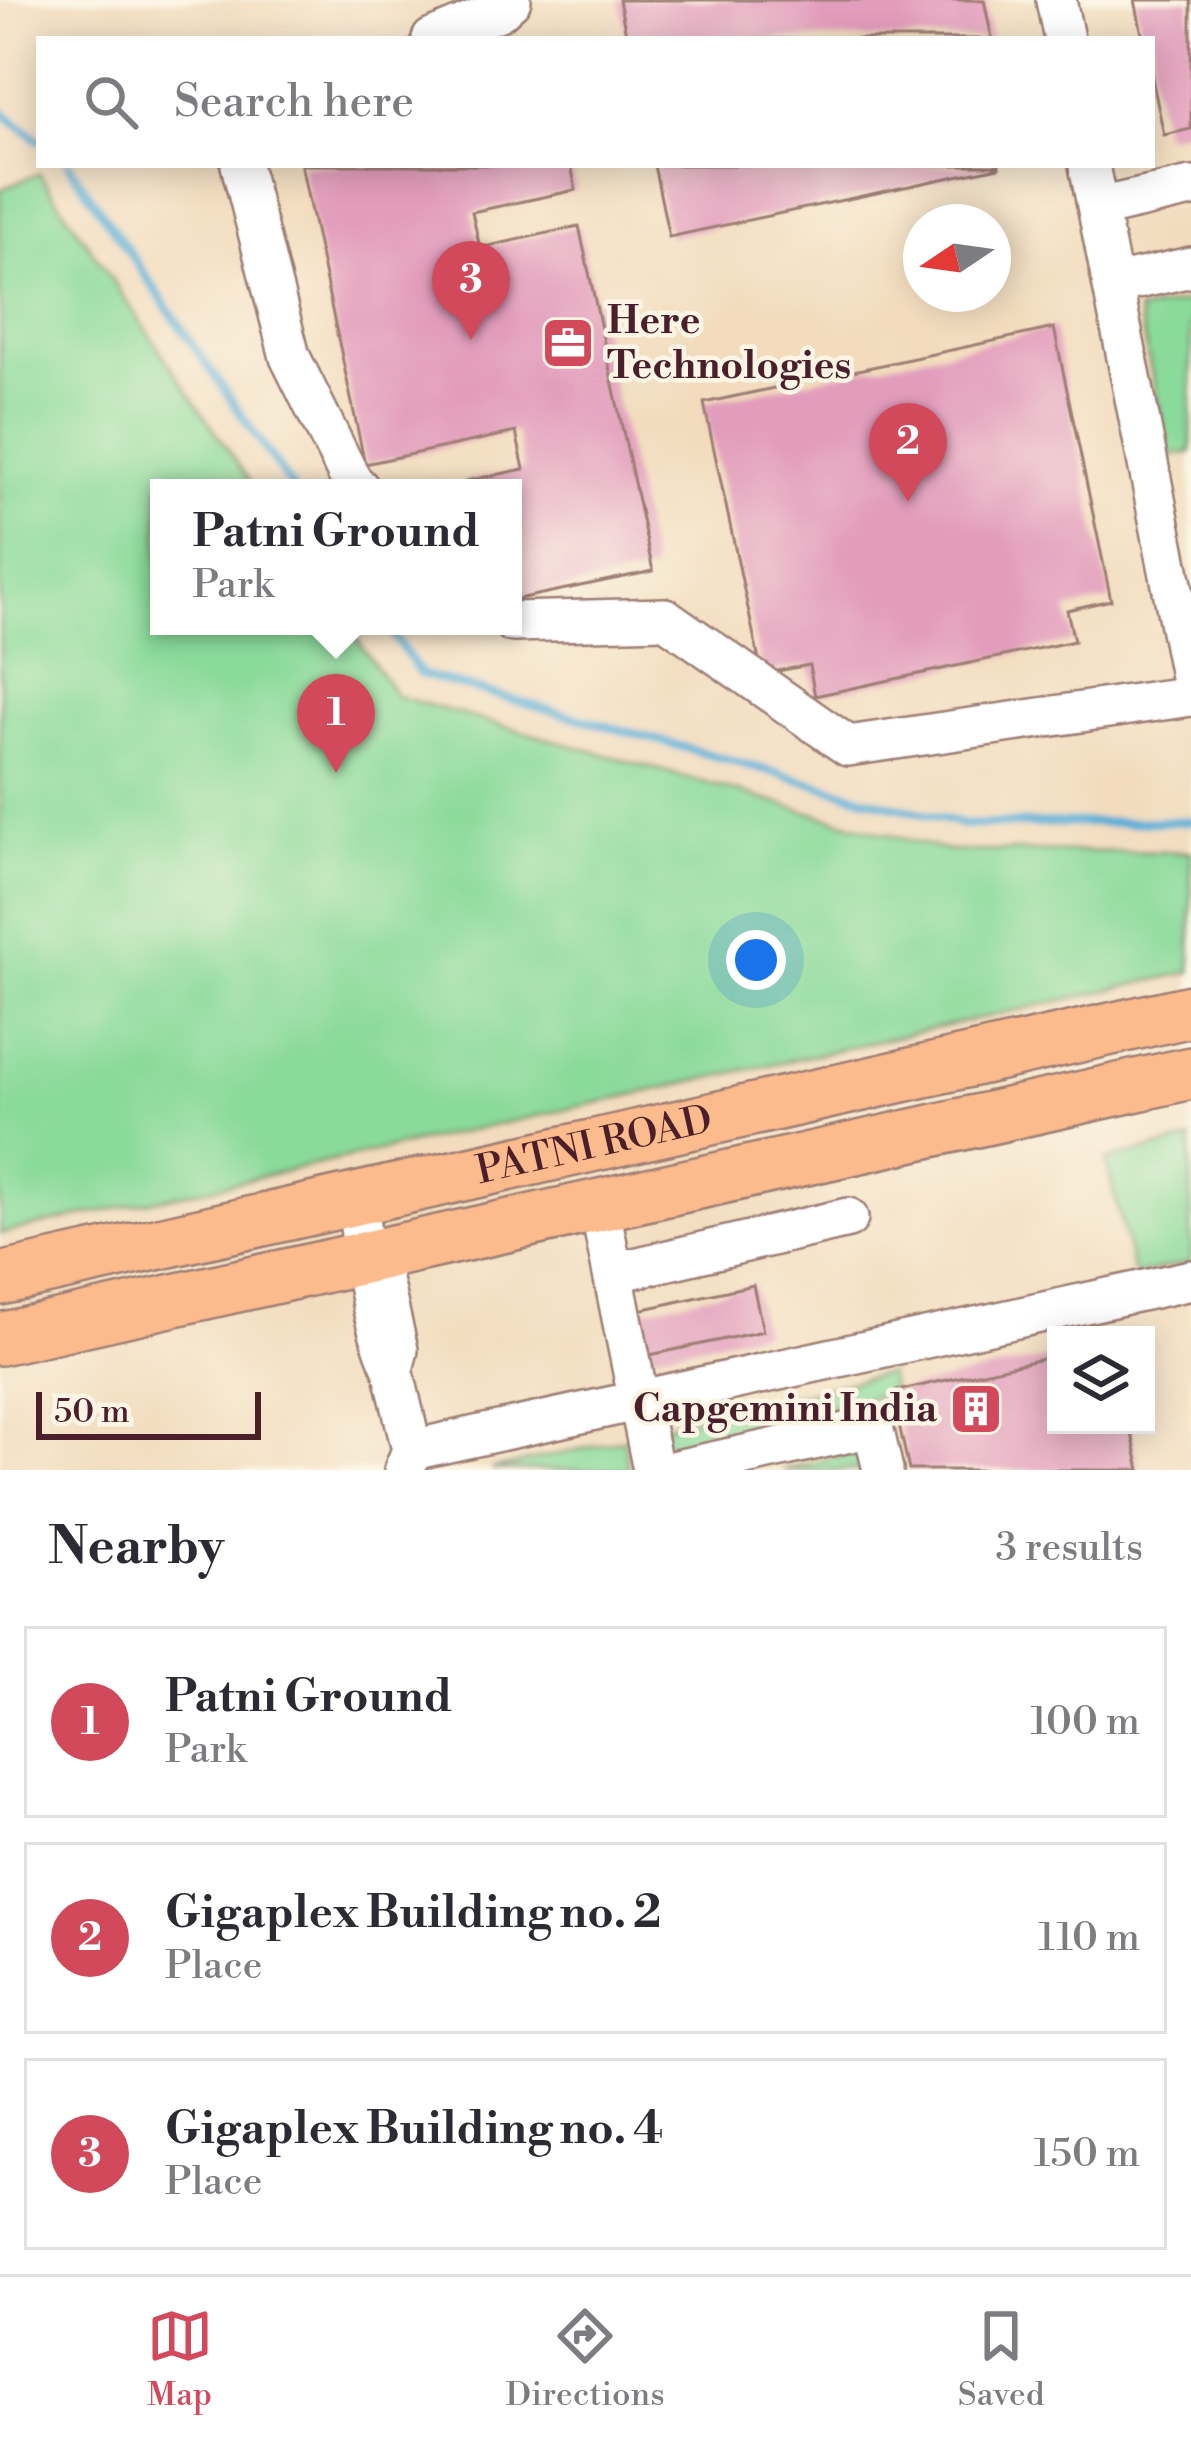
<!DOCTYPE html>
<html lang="en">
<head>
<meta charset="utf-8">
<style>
  :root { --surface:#fff; --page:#f7f7f7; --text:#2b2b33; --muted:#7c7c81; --line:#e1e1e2; --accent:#d1495b }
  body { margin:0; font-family:"Libre Bodoni",serif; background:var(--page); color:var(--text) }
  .controls { position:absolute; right:36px; bottom:36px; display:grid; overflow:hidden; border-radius:0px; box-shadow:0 6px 30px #0003 }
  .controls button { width:108px; height:108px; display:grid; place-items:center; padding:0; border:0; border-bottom:3px solid var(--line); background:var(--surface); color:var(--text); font:60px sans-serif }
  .compass { position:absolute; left:903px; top:204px; width:108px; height:108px; border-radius:50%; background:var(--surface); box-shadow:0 6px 30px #0003; rotate:257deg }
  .scale { position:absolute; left:36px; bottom:30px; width:225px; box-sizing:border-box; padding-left:12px; border:6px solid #4a1f2b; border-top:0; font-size:33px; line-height:42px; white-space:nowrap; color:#4a1f2b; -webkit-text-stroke:9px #fcf5e5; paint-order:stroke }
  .you { position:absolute; left:756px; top:960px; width:42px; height:42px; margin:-30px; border:9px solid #fff; border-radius:50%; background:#1a73e8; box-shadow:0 0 0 18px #1a73e833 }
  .badge { display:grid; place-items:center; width:78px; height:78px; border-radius:50%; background:var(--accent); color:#fff; font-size:39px; font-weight:700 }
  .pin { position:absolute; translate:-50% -99px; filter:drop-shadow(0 3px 6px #0008) }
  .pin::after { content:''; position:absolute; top:63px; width:42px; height:36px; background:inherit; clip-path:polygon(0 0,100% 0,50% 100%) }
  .popup { position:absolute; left:150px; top:479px; width:372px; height:156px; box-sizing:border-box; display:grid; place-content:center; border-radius:0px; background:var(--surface); filter:drop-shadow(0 3px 9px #0005); font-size:39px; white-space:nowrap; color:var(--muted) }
  .popup b { font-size:45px; color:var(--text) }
  .popup::after { content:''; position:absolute; left:50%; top:100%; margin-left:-24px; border:24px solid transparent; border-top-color:var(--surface) }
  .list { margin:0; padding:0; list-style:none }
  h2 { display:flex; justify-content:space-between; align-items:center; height:156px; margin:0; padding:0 48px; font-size:51px }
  h2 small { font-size:39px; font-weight:400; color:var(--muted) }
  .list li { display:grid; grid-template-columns:78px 1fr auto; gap:36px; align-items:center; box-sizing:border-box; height:192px; margin:0 24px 24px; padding:0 24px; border:3px solid var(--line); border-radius:0px }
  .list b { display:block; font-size:45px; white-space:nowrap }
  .list p { margin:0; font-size:39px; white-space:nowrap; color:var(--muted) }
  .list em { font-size:39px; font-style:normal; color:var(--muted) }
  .icon { flex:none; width:66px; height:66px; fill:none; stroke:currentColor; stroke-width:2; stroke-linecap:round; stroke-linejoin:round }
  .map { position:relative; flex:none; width:1191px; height:1470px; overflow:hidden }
  .search { position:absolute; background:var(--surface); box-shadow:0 6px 30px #0003; left:36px; right:36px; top:36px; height:132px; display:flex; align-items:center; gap:30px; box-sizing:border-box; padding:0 42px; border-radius:0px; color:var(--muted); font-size:45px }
  .sheet { height:804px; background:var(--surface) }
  nav { display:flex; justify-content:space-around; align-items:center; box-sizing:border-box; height:168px; border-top:3px solid var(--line); background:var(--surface); font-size:33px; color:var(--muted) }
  nav a { display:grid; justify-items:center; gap:6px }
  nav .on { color:var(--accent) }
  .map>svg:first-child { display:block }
</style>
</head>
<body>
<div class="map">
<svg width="1191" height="1470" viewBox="0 0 1191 1470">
  <rect width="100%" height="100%" fill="#fcf5e5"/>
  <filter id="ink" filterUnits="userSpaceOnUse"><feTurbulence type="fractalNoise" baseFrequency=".00833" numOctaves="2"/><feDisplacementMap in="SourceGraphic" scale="24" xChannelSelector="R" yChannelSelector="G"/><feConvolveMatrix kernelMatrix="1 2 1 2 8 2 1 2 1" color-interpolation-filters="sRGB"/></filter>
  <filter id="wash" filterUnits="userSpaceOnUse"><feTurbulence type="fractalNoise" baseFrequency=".004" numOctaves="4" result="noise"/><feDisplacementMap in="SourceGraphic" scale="48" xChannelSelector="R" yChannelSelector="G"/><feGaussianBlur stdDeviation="2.7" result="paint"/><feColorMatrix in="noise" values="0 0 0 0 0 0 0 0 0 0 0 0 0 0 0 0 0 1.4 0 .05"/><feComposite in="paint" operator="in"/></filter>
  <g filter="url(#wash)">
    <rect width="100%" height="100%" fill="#f2dcbd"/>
    <!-- green -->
    <g fill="#8ada9a" stroke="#6a7c62" stroke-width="3">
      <path d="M 39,173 L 254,488 L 159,488 L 159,626 L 348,626 L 396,696 L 948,851 L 1191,852 L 1191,972 L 0,1234 L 0,190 Z"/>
      <path d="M 1191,301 L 1191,452 L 1170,456 L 1138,312 Z"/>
      <path d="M 1191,1140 L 1191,1262 L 1134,1275 L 1106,1160 Z"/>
      <path d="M 888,1373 L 892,1392 L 664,1446 L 660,1426 Z"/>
      <path d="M 624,1439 L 629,1470 L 491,1470 Z"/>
      <path d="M 859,1451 L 862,1470 L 782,1470 Z"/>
    </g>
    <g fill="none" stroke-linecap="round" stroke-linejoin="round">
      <!-- stream -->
      <g stroke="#5cafd7" stroke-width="9">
        <path d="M 0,111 L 39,140"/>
        <path d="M 69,165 L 292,488"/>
        <path d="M 387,626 L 420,674 L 963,825 L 1191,821"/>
      </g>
    </g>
    <g id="blocks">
      <!-- building -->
      <g fill="#e29cbc">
        <path d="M 619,0 L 984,0 L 992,39 L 627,39 Z"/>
        <path d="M 1135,0 L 1191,0 L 1191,129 L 1164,135 L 1152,78 L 1152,39 L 1143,39 Z"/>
        <path d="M 301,165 L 571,165 L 576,190 L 472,212 L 480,248 L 579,226 L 653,571 L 513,600 L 513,488 L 467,488 L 466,481 L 524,469 L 516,432 L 365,464 Z"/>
        <path d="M 654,165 L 999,165 L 999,167 L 669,237 Z"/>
        <path d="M 1054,328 L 1111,600 L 1067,610 L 1074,641 L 815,696 L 809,665 L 762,674 L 704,403 Z"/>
        <path d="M 753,1285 L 763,1331 L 650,1355 L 640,1310 Z"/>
        <path d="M 1056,1356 L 1056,1425 L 1130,1425 L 1140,1470 L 909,1470 L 892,1392 Z"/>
      </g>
    </g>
  </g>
  <g filter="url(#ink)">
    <use href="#blocks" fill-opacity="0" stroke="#9e7e74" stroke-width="3"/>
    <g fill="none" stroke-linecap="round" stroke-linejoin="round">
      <!-- minor casing -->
      <g stroke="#9e7e74" stroke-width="44">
        <g id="minor">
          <path d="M 1056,0 L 1064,39"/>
          <path d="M 432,39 L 499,11 L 511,0"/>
          <path d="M 241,165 L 290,357 L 351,480 L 359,488"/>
          <path d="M 1089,165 L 1191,681"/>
          <path d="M 1098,208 L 1191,187"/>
          <path d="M 1115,284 L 1191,267"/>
          <path d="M 513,622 L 665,618 L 848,746 L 1191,696"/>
          <path d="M 357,1199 C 363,1254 369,1318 393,1369 L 398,1350 L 376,1254"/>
          <path d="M 599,1205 L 653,1470"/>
          <path d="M 613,1273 L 848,1218"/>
          <path d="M 393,1369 L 412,1450 L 404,1470"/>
          <path d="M 412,1450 L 1191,1280"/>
          <path d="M 676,1470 L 873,1427 L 883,1470"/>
        </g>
      </g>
      <!-- major casing -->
      <g stroke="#9e7e74" stroke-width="56">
        <g id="major">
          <path id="s1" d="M 0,1279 L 1191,1011"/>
          <path d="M 0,1339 L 1191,1073"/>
        </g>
      </g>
      <!-- minor -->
      <use href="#minor" stroke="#fff" stroke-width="39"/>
      <!-- major -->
      <use href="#major" stroke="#fbbb8c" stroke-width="51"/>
    </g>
  </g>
  <!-- icons -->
  <defs>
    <g id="office-square" transform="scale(2.7)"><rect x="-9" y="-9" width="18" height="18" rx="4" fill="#d1495b" stroke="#fcf5e5"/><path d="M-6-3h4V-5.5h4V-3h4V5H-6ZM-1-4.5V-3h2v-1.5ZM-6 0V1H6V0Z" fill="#fff"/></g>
    <g id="building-square" transform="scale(2.7)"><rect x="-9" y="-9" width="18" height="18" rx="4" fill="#d1495b" stroke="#fcf5e5"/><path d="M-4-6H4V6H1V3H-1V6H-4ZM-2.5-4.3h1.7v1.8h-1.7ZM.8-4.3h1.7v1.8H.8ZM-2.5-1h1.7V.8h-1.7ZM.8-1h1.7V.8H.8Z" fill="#fff"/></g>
  </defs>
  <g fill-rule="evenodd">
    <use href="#office-square" x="568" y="343"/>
    <use href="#building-square" x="976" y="1409"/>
  </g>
  <g text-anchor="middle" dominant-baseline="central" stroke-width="9" stroke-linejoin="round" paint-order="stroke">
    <!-- poi labels -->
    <g font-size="39" font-weight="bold" fill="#4a1f2b" stroke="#fcf5e5" text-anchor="start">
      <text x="607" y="321">Here<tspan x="607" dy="45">Technologies</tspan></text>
      <text x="937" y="1409" text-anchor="end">Capgemini India</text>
    </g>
    <!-- street labels -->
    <g font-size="39" fill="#4a1f2b" stroke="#fcf5e5">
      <text stroke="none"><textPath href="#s1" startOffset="609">PATNI ROAD</textPath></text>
    </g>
  </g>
</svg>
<div class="controls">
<button><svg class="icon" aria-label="layers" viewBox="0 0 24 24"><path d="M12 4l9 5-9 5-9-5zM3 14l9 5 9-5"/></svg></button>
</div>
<svg class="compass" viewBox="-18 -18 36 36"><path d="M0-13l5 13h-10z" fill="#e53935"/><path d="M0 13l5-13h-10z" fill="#7c7c81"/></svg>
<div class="scale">50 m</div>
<div class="you"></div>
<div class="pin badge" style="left:336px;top:773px">1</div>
<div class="popup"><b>Patni Ground</b>Park</div>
<div class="pin badge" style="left:908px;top:502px">2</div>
<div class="pin badge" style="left:471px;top:340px">3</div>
<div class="search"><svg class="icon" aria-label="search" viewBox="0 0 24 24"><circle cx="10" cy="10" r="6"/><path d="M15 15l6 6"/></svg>Search here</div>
</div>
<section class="sheet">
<h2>Nearby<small>3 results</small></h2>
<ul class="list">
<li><span class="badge">1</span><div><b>Patni Ground</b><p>Park</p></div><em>100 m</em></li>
<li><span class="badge">2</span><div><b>Gigaplex Building no. 2</b><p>Place</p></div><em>110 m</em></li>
<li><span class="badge">3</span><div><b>Gigaplex Building no. 4</b><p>Place</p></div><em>150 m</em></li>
</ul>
</section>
<nav>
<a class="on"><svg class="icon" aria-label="map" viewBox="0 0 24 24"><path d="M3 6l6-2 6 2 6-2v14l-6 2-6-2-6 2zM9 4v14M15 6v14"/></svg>Map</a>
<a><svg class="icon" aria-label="directions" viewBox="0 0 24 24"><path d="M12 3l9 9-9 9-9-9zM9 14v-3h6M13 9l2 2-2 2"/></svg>Directions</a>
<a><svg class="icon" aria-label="saved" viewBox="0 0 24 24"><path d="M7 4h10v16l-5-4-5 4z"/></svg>Saved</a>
</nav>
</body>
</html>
